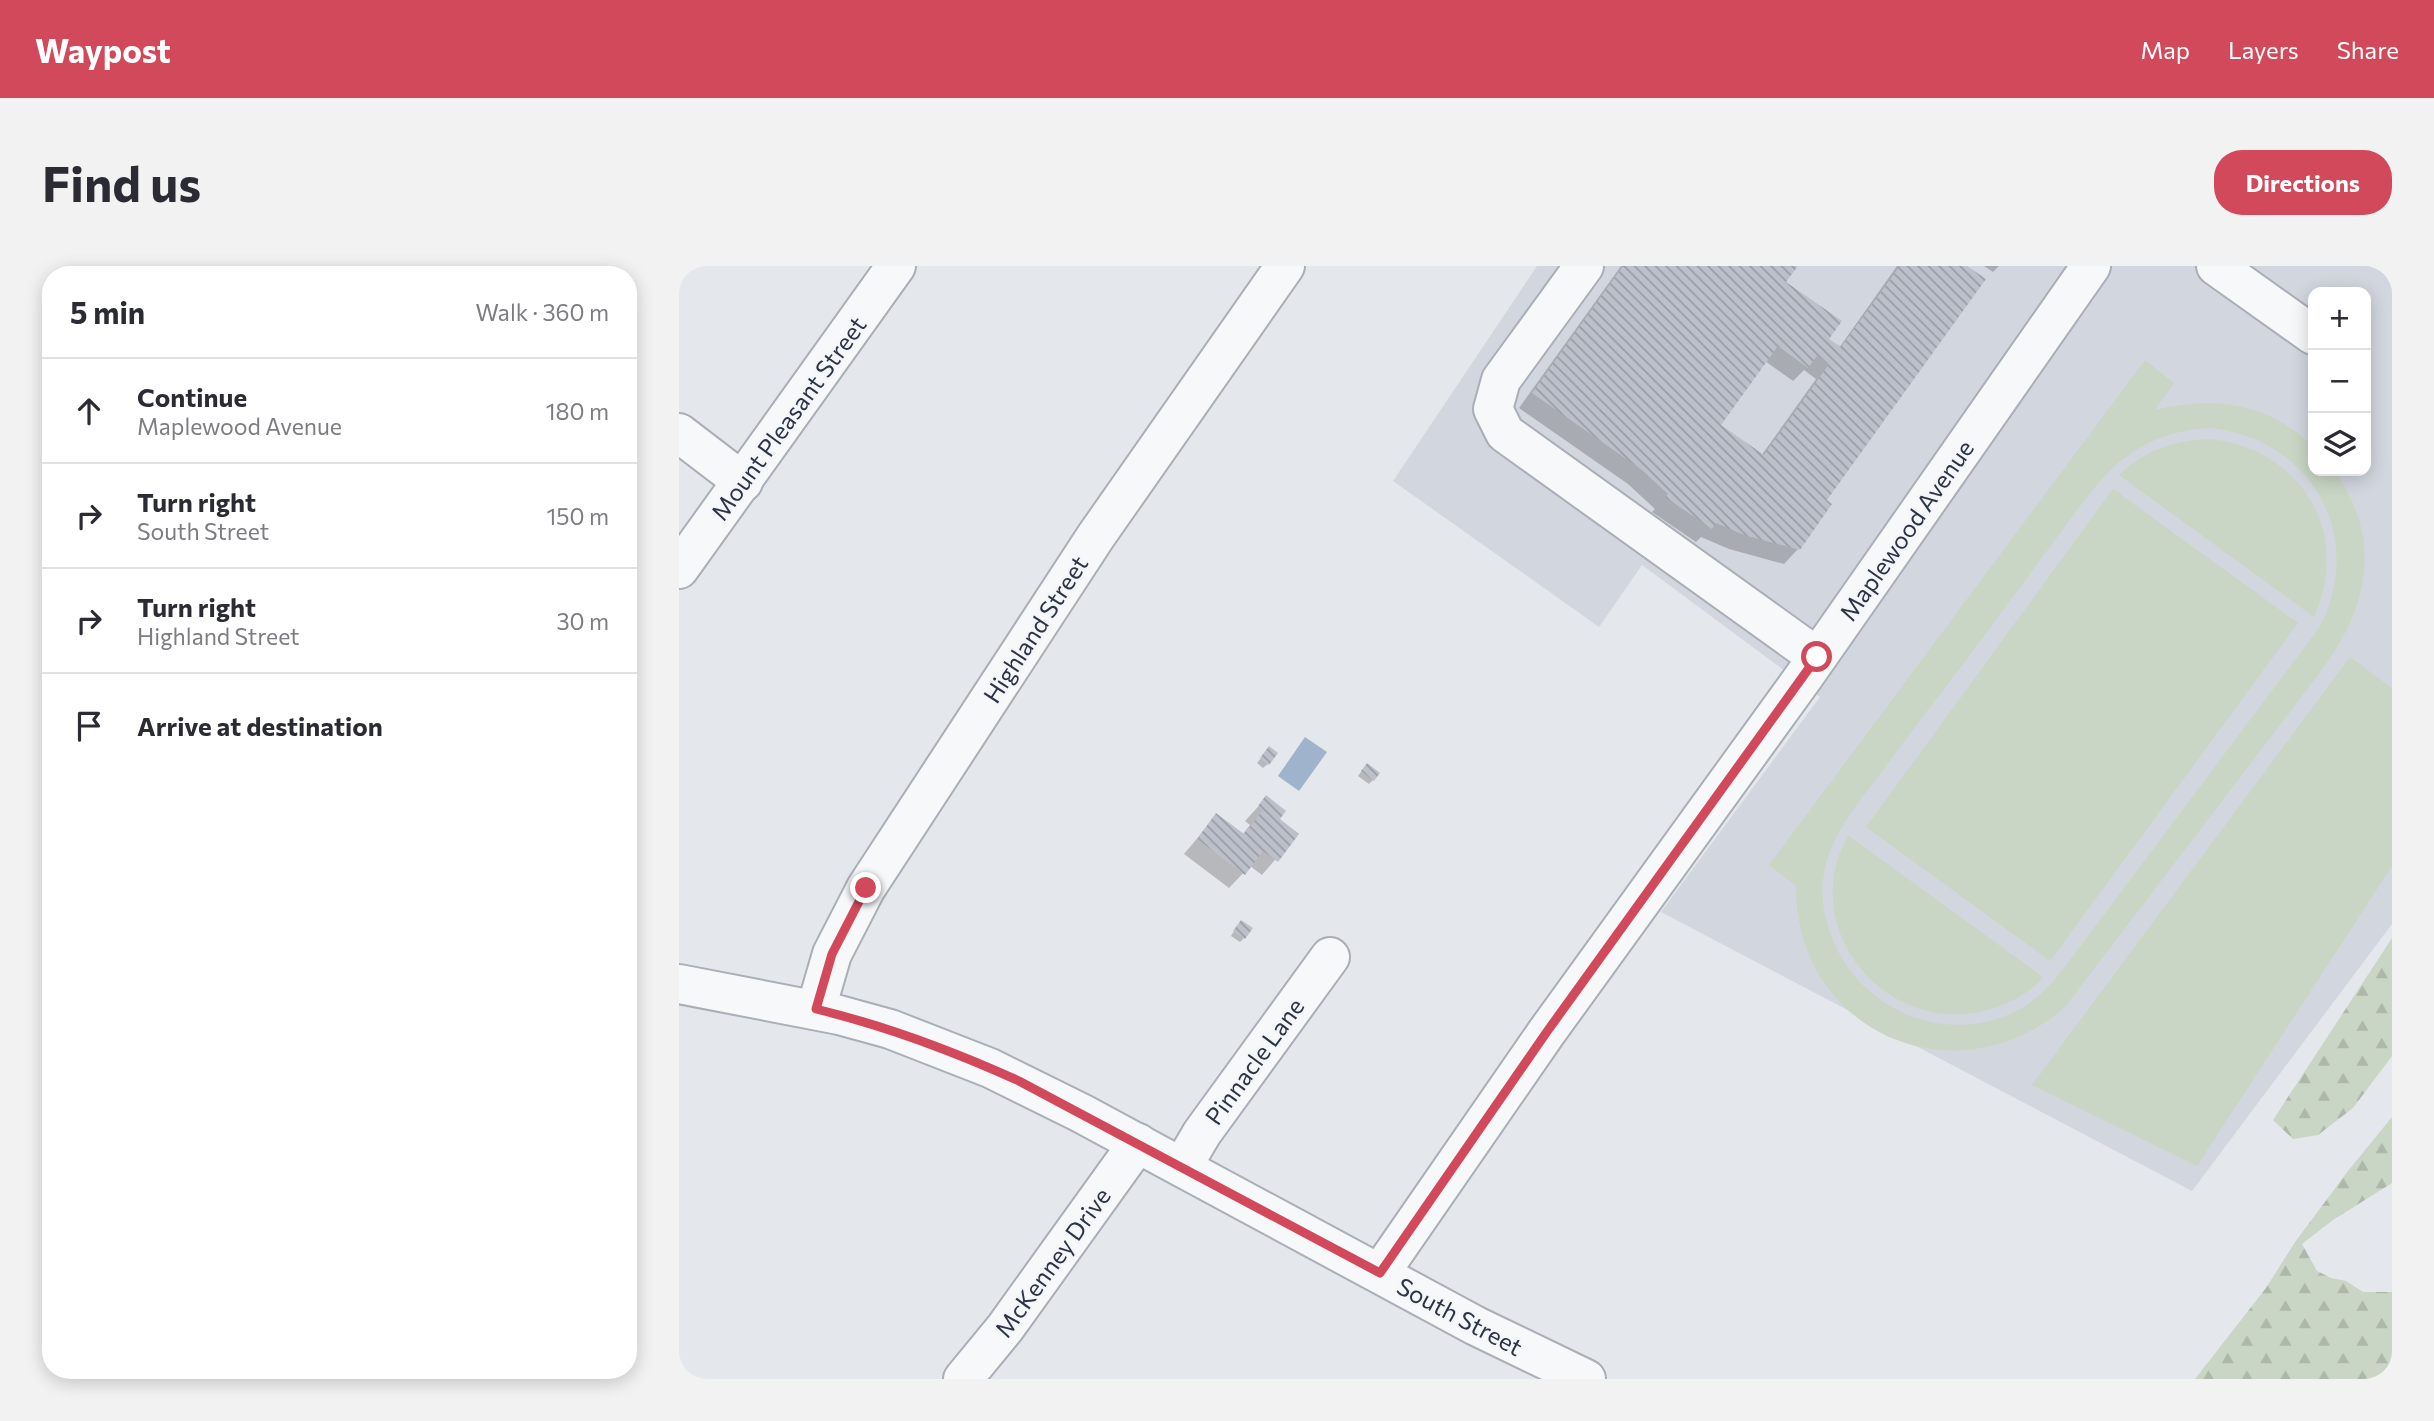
<!DOCTYPE html>
<html lang="en">
<head>
<meta charset="utf-8">
<style>
  :root { --surface:#fff; --page:#f2f2f3; --text:#2b2b33; --muted:#7c7c81; --line:#e1e1e2; --accent:#d1495b }
  body { margin:0; font-family:Commissioner,sans-serif; background:var(--page); color:var(--text) }
  .controls { position:absolute; right:21px; top:21px; display:grid; overflow:hidden; border-radius:14px; box-shadow:0 4px 18px #0003 }
  .controls button { width:63px; height:63px; display:grid; place-items:center; padding:0; border:0; border-bottom:2px solid var(--line); background:var(--surface); color:var(--text); font:35px sans-serif }
  .stop { position:absolute; width:21px; height:21px; margin:-16px; border:5px solid #d1495b; border-radius:50%; background:#fff }
  .stop.end { background:#d1495b; border-color:#fff; box-shadow:0 2px 7px #0008 }
  .list { margin:0; padding:0; list-style:none }
  h2 { display:flex; justify-content:space-between; align-items:center; height:91px; margin:0; padding:0 28px; font-size:30px }
  h2 small { font-size:23px; font-weight:400; color:var(--muted) }
  .list li { display:grid; grid-template-columns:46px 1fr auto; gap:21px; align-items:center; box-sizing:border-box; height:105px; padding:0 28px; border-top:2px solid var(--line) }
  .list b { display:block; font-size:26px; white-space:nowrap }
  .list p { margin:0; font-size:23px; white-space:nowrap; color:var(--muted) }
  .list em { font-size:23px; font-style:normal; color:var(--muted) }
  .icon { flex:none; width:38px; height:38px; fill:none; stroke:currentColor; stroke-width:2; stroke-linecap:round; stroke-linejoin:round }
  .map { position:relative; flex:none; width:1713px; height:1113px; overflow:hidden; border-radius:28px }
  header { display:flex; align-items:center; gap:42px; box-sizing:border-box; height:98px; padding:0 35px; background:var(--accent); color:#fff }
  header strong { font-size:33px }
  nav { display:flex; gap:38px; margin-inline-start:auto; font-size:24px }
  .intro { display:flex; align-items:center; justify-content:space-between; box-sizing:border-box; height:168px; padding:0 42px }
  h1 { margin:0; font-size:49px }
  .button { padding:18px 32px; border-radius:28px; background:var(--accent); color:#fff; font-size:24px; font-weight:700 }
  main { display:flex; gap:42px; padding:0 42px }
  aside { flex:1; background:var(--surface); border-radius:28px; box-shadow:0 4px 18px #0003 }
  .map>svg:first-child { display:block }
</style>
</head>
<body>
<header>
<strong>Waypost</strong>
<nav><a>Map</a><a>Layers</a><a>Share</a></nav>
</header>
<div class="intro"><h1>Find us</h1><a class="button">Directions</a></div>
<main>
<aside>
<h2>5 min<small>Walk · 360 m</small></h2>
<ul class="list">
<li><svg class="icon" aria-label="ahead" viewBox="0 0 24 24"><path d="M12 20V5M6 11l6-6 6 6"/></svg><div><b>Continue</b><p>Maplewood Avenue</p></div><em>180 m</em></li>
<li><svg class="icon" aria-label="right" viewBox="0 0 24 24"><path d="M7 20v-9h11M14 6l5 5-5 5"/></svg><div><b>Turn right</b><p>South Street</p></div><em>150 m</em></li>
<li><svg class="icon" aria-label="right" viewBox="0 0 24 24"><path d="M7 20v-9h11M14 6l5 5-5 5"/></svg><div><b>Turn right</b><p>Highland Street</p></div><em>30 m</em></li>
<li><svg class="icon" aria-label="arrive" viewBox="0 0 24 24"><path d="M6 21V4h12l-3 4 3 4H6"/></svg><div><b>Arrive at destination</b></div></li>
</ul>
</aside>
<div class="map">
<svg width="1713" height="1113" viewBox="0 0 1713 1113">
  <defs>
    <pattern id="forest-firs" width="22" height="20" patternUnits="userSpaceOnUse" patternTransform="scale(1.75)"><rect width="22" height="20" fill="#c9d6c5"/><path d="M5 1l3.5 6h-7zM16 11l3.5 6h-7z" fill="#adb8ab"/></pattern>
    <pattern id="building-back-hatch" width="6" height="6" patternUnits="userSpaceOnUse" patternTransform="scale(1.75)"><rect width="6" height="6" fill="#bbc0ca"/><path d="M-1 5l2 2M0 0l6 6M5-1l2 2" fill="none" stroke="#989da6"/></pattern>
  </defs>
  <rect width="100%" height="100%" fill="#e4e7ec"/>
  <!-- built -->
  <path fill="#d2d6de" fill-rule="evenodd" d="M 858,0 L 1713,0 L 1713,658 L 1513,925 L 982,646 L 1141,431 L 963,299 L 920,361 L 714,215 ZM 1634,26 L 1687,26 L 1687,205 L 1634,205 Z"/>
  <!-- forest -->
  <g fill="url(#forest-firs)">
    <path d="M 1713,672 L 1713,790 L 1674,842 L 1639,869 L 1614,873 L 1594,854 Z"/>
    <path d="M 1713,851 L 1713,917 L 1654,954 L 1623,978 L 1638,1005 L 1652,1012 L 1667,1015 L 1684,1026 L 1713,1026 L 1713,1101 L 1706,1113 L 1516,1113 L 1587,1022 L 1616,976 L 1669,905 Z"/>
  </g>
  <!-- pitch -->
  <g fill="#c9d6c5" fill-rule="evenodd">
    <path d="M 1466,94 L 1495,117 L 1476,144 C 1536,130 1587,136 1634,180 L 1634,205 L 1656,205 C 1704,276 1690,340 1642,405 L 1386,741 C 1277,836 1116,766 1117,620 L 1090,599 ZM 1532,162 C 1633,173 1688,272 1640,362 L 1385,702 C 1373,717 1360,732 1343,742 C 1274,781 1188,749 1156,679 C 1145,654 1140,629 1146,602 C 1155,564 1182,533 1205,503 C 1226,474 1247,446 1269,418 C 1303,373 1336,328 1370,282 C 1388,258 1405,233 1425,211 C 1454,179 1489,164 1532,162 Z"/>
    <path d="M 1532,173 C 1622,183 1673,267 1635,351 L 1440,209 C 1465,184 1497,174 1532,173 Z"/>
    <path d="M 1434,223 L 1619,357 L 1371,695 L 1187,561 Z"/>
    <path d="M 1671,391 L 1713,422 L 1713,600 L 1518,900 L 1353,819 Z"/>
    <path d="M 1169,570 L 1170,570 L 1364,711 C 1348,730 1327,739 1304,745 C 1205,769 1117,660 1169,570 Z"/>
  </g>
  <!-- water -->
  <path fill="#9fb4cc" d="M 626,471 L 648,486 L 620,525 L 599,510 Z"/>
  <!-- shadow -->
  <g fill="#0003" fill-rule="evenodd">
    <path d="M 942,0 L 1116,0 L 1105,16 L 1147,74 L 1160,82 L 1218,0 L 1285,0 L 1119,283 L 1105,298 L 1050,283 L 1022,271 L 1017,276 L 973,246 L 976,243 L 949,218 L 840,142 ZM 1086,95 L 1114,115 L 1125,104 L 1137,113 L 1082,190 L 1040,160 Z"/>
    <path d="M 1305,0 L 1320,0 L 1314,6 Z"/>
    <path d="M 586,487 L 589,498 L 584,502 L 578,497 Z"/>
    <path d="M 684,503 L 694,514 L 690,518 L 679,510 Z"/>
    <path d="M 587,532 L 598,553 L 618,568 L 583,609 L 571,600 L 550,622 L 505,588 L 537,550 L 563,569 L 571,559 L 566,555 Z"/>
    <path d="M 558,660 L 565,672 L 561,676 L 552,670 Z"/>
  </g>
  <!-- building -->
  <g fill="url(#building-back-hatch)" fill-rule="evenodd">
    <path d="M 944,0 L 1119,0 L 1107,16 L 1163,55 L 1150,73 L 1162,81 L 1221,0 L 1288,0 L 1307,13 L 1148,234 L 1153,238 L 1121,284 L 1065,269 L 1037,257 L 1033,263 L 986,231 L 989,228 L 963,204 L 853,127 ZM 1099,80 L 1129,102 L 1138,90 L 1150,98 L 1085,189 L 1042,159 Z"/>
    <path d="M 590,480 L 599,487 L 590,499 L 581,492 Z"/>
    <path d="M 688,497 L 701,507 L 695,515 L 682,505 Z"/>
    <path d="M 587,529 L 607,545 L 601,553 L 620,568 L 599,596 L 584,585 L 566,609 L 518,573 L 537,547 L 565,568 L 584,544 L 579,540 Z"/>
    <path d="M 562,654 L 574,662 L 566,673 L 554,665 Z"/>
  </g>
  <g fill="none" stroke-linecap="round" stroke-linejoin="round">
    <!-- minor casing -->
    <g stroke="#a9aeb7" stroke-width="42">
      <g id="minor">
        <path d="M 905,0 L 822,114 L 814,143 L 826,167 L 1138,391"/>
        <path d="M 1537,0 L 1634,69"/>
        <path d="M 0,167 L 64,216"/>
        <path d="M 0,303 L 217,0"/>
        <path d="M 0,718 L 160,749 L 211,763 L 311,802 L 402,847 L 797,1060 L 907,1113"/>
        <path d="M 137,743 L 153,688 L 187,622 L 417,270 L 606,0"/>
        <path d="M 503,901 L 523,867 L 651,691"/>
        <path d="M 701,1007 L 867,767 L 1126,409 L 1412,0"/>
        <path d="M 284,1113 L 326,1062 L 459,877"/>
      </g>
    </g>
    <!-- minor -->
    <use href="#minor" stroke="#f7f8fa" stroke-width="38"/>
  </g>
  <g fill="none" stroke-linecap="round" stroke-linejoin="round">
    <!-- route -->
    <path stroke="#d1495b" stroke-width="9" d="M 187,622 L 153,688 L 137,743 C 207,760 274,785 340,815 L 701,1007 L 867,767 L 1138,391"/>
  </g>
  <g text-anchor="middle" dominant-baseline="central" stroke-width="5" stroke-linejoin="round" paint-order="stroke">
    <!-- street labels -->
    <g font-size="24" fill="#2b3445" stroke="#f4f6f9">
      <text transform="translate(109 152) rotate(-54)">Mount Pleasant Street</text>
      <text transform="translate(1227 264) rotate(-55)">Maplewood Avenue</text>
      <text transform="translate(356 363) rotate(-57)">Highland Street</text>
      <text transform="translate(575 795) rotate(-54)">Pinnacle Lane</text>
      <text transform="translate(373 996) rotate(-54)">McKenney Drive</text>
      <text transform="translate(781 1050) rotate(28)">South Street</text>
    </g>
  </g>
</svg>
<div class="controls">
<button>+</button>
<button>−</button>
<button><svg class="icon" aria-label="layers" viewBox="0 0 24 24"><path d="M12 4l9 5-9 5-9-5zM3 14l9 5 9-5"/></svg></button>
</div>
<div class="stop" style="left:1138px;top:391px"></div>
<div class="stop end" style="left:187px;top:622px"></div>
</div>
</main>
</body>
</html>
